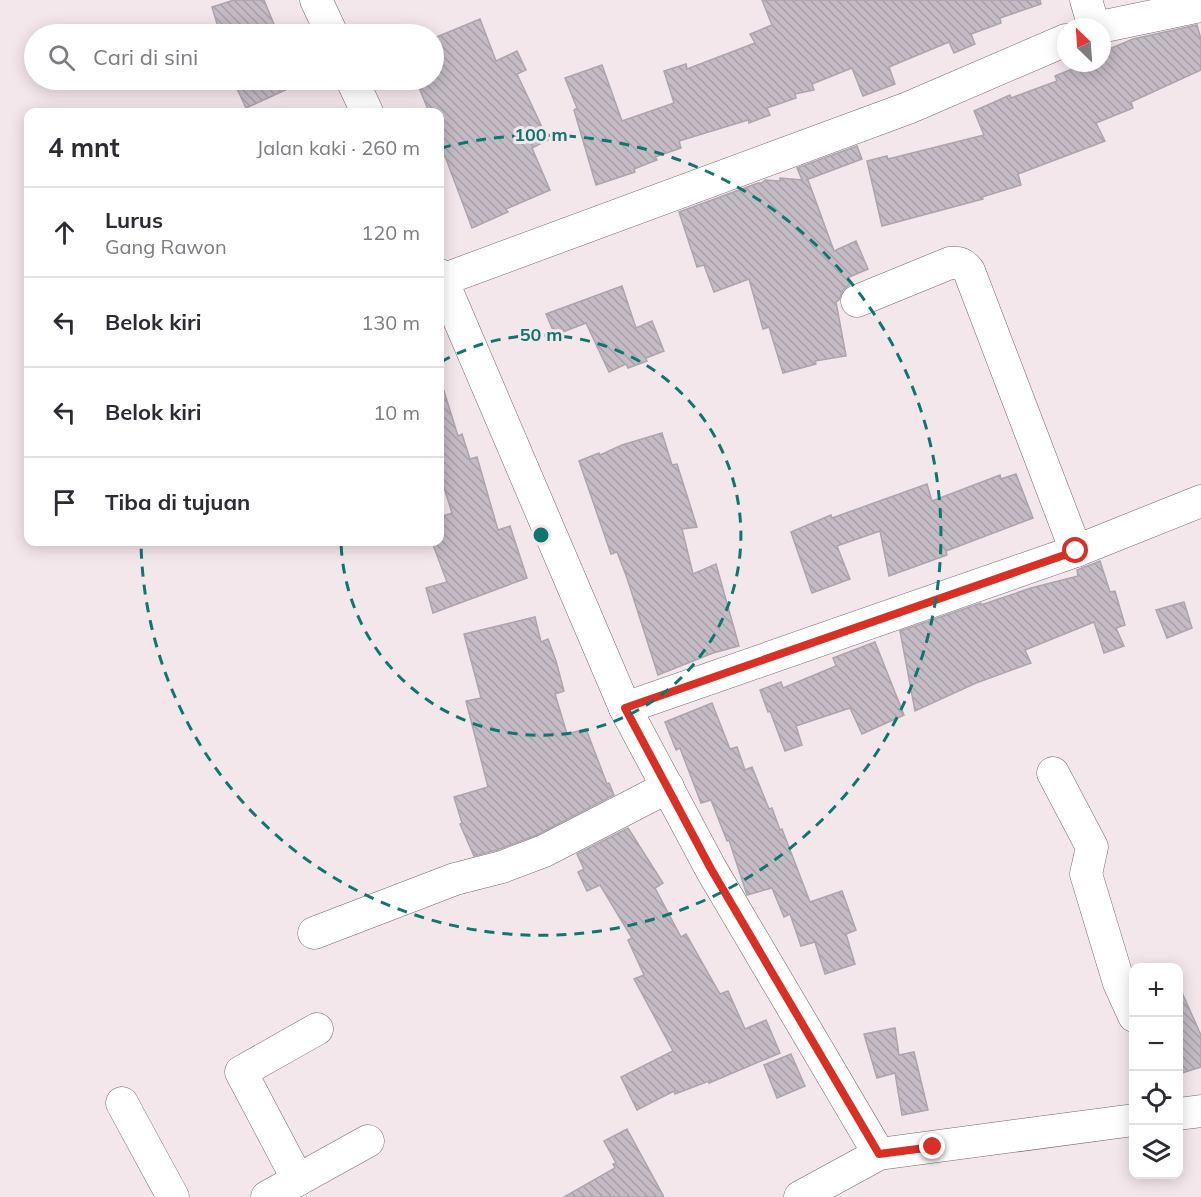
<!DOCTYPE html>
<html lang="id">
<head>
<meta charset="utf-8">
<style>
  :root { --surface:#fff; --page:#f7f7f7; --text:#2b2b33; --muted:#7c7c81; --line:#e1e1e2 }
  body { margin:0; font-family:Mulish,sans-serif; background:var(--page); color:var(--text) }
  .controls { position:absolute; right:18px; bottom:18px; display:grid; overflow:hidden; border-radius:12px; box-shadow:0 3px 15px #0003 }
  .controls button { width:54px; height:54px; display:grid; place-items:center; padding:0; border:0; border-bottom:2px solid var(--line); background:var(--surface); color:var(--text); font:30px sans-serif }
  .compass { position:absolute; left:1057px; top:18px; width:54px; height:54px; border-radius:50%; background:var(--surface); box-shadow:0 3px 15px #0003; rotate:335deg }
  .stop { position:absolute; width:18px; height:18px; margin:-14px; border:4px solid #d93025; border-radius:50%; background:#fff }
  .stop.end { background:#d93025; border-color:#fff; box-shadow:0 2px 6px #0008 }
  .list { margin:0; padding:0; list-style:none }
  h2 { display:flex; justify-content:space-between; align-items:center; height:78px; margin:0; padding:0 24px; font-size:26px }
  h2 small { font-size:20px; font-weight:400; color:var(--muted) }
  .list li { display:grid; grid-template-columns:39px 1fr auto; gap:18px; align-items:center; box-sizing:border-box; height:90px; padding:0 24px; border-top:2px solid var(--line) }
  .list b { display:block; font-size:22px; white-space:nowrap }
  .list p { margin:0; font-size:20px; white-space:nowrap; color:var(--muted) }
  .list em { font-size:20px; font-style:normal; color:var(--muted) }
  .icon { flex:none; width:33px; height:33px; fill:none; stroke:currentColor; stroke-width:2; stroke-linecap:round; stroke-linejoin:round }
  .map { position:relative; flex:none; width:1201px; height:1197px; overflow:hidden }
  .search { position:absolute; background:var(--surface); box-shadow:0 3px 15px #0003; left:24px; top:24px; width:420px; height:66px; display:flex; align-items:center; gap:15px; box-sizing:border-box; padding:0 21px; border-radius:33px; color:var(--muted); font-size:22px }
  .panel { position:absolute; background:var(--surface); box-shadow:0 3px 15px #0003; left:24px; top:108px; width:420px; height:438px; border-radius:12px }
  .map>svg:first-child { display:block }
</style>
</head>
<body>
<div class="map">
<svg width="1201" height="1197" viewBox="0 0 1201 1197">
  <defs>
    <pattern id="building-back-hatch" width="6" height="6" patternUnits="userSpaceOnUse" patternTransform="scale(1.5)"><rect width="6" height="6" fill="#c4bbc5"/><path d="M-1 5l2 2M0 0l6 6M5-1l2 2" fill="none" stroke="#a8a0a9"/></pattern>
  </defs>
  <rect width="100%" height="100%" fill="#f4e7ec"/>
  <!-- building -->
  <g fill="url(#building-back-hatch)" stroke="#ada4ae" stroke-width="1.5">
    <path d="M 234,0 L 264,0 L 278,34 L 220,34 L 212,7 Z"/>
    <path d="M 762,0 L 1040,0 L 1041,4 L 1000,18 L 1001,23 L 971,34 L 975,44 L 954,53 L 949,42 L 889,67 L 895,84 L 863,96 L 852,68 L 812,84 L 814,90 L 795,94 L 796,98 L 767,108 L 770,115 L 749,123 L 748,120 L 679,141 L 681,148 L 655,157 L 657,160 L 634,169 L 635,172 L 596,185 L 574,110 L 577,108 L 565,78 L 602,65 L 622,121 L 674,103 L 664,71 L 686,64 L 687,69 L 755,43 L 750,34 L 772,25 Z"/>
    <path d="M 480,19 L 496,61 L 517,51 L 526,70 L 517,74 L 548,140 L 532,148 L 550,190 L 506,209 L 508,212 L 472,228 L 445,156 L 440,158 L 440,112 L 429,112 L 416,80 L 434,80 L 434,38 Z"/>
    <path d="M 1197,25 L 1201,39 L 1201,70 L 1131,102 L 1133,108 L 1096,123 L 1105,141 L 1018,174 L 1021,185 L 982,197 L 983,199 L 882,226 L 867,161 L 887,156 L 888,159 L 984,135 L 974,111 L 1010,95 L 1011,98 L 1057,81 L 1055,76 L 1087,63 L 1102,63 L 1102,52 L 1133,39 Z"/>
    <path d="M 233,80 L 307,80 L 246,108 Z"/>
    <path d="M 857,146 L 862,159 L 806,180 L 808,180 L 834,251 L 856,241 L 868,269 L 847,278 L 850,284 L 843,290 L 839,300 L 836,302 L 846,356 L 815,361 L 816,364 L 783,373 L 769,327 L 763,329 L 749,279 L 714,292 L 704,265 L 697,267 L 679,212 L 758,183 L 762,183 L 765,180 L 780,181 L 780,178 L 802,180 L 797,168 Z"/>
    <path d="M 622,286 L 636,328 L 652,321 L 664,351 L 646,358 L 647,361 L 628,368 L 626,364 L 609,372 L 586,323 L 555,335 L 546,314 Z"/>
    <path d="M 444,391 L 458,436 L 462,434 L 470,459 L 477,457 L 498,530 L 510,526 L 527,578 L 433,613 L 426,588 L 447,582 L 432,542 L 440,542 L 440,517 L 452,513 L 440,475 L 440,392 Z"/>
    <path d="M 662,433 L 672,465 L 677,464 L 697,527 L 682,529 L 693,574 L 716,564 L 739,646 L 713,653 L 658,675 L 627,578 L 617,552 L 611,554 L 579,461 L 599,453 L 600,455 L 622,445 Z"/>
    <path d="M 1016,474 L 1033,518 L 946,551 L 947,555 L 889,576 L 880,531 L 837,546 L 850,579 L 812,593 L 791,532 L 831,515 L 832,518 L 927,484 L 932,501 L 1000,475 L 1001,479 Z"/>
    <path d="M 1100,561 L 1110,592 L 1115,591 L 1125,625 L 1116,628 L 1124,646 L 1104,653 L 1094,622 L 1025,650 L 1031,663 L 976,683 L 915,711 L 900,631 L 981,603 L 981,605 L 1031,588 L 1078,576 L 1077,570 Z"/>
    <path d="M 1184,602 L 1192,628 L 1167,638 L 1156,610 Z"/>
    <path d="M 535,617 L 541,642 L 548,639 L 556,661 L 564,691 L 555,694 L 567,734 L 586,729 L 607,784 L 609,783 L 614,795 L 537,835 L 497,850 L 474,856 L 460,824 L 462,823 L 454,797 L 488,787 L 466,701 L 481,698 L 464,634 Z"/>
    <path d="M 875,642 L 904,715 L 862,734 L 850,708 L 796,726 L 802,745 L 785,751 L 770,711 L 768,712 L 760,690 L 781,682 L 783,688 L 836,666 L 833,658 Z"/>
    <path d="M 712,703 L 730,749 L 737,747 L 745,770 L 752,767 L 769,809 L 772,808 L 780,830 L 782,829 L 810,902 L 842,891 L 856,930 L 846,934 L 855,964 L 825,974 L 815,942 L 801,946 L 790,914 L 784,917 L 772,888 L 747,895 L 729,840 L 727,841 L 711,800 L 701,803 L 680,748 L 676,750 L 665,722 Z"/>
    <path d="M 628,828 L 663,883 L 655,888 L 681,937 L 686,934 L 720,994 L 728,991 L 745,1029 L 766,1020 L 780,1053 L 709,1083 L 709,1081 L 675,1094 L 674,1091 L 637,1110 L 621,1077 L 673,1051 L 634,979 L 644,975 L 628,940 L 632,938 L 600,885 L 587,891 L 578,872 L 584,869 L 577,854 Z"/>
    <path d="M 1179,986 L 1201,1035 L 1201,1067 L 1179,1074 Z"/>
    <path d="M 895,1028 L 899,1055 L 914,1052 L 928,1110 L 902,1115 L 895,1073 L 877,1078 L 864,1034 Z"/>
    <path d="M 791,1054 L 805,1086 L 777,1098 L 764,1065 Z"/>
    <path d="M 627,1129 L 664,1197 L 564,1197 L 615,1168 L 613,1164 L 616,1163 L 604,1141 Z"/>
  </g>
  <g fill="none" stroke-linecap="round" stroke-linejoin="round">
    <!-- street casing -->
    <g stroke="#74686d" stroke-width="33">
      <g id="street">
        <path d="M 316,0 L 332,34"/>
        <path d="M 1086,0 L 1094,27"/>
        <path d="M 1100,27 L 1201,6"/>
        <path d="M 352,80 L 367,112"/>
        <path d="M 440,275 L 625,708 L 711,869 L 879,1154"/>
        <path d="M 442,280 L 908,108 L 1066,40"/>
        <path d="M 857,301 L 950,263 C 959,262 963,263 969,271 L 1076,551"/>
        <path d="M 625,708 L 1076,551 L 1201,501"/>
        <path d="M 1053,773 L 1092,847 L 1086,874 L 1119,983 L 1134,1016"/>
        <path d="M 314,933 L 455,879 L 502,867 L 544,851 L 668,787"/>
        <path d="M 122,1103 L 173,1197"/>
        <path d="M 1178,1114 L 1201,1111"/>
        <path d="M 298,1180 L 241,1072 L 317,1029"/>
        <path d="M 267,1197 L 368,1141"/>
        <path d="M 800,1197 L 879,1154 L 1134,1120"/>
      </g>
    </g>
    <!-- street -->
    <use href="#street" stroke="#fff" stroke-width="32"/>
  </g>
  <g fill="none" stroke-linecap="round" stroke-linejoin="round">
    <!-- route -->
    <path stroke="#d93025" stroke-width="8" d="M 933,1147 L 879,1154 L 711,869 L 625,708 L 1076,551"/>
  </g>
  <!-- distance rings -->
  <g fill="none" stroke="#0f766e" stroke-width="3" stroke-dasharray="10 8">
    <path d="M441 362A200 200 0 1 1 341 542"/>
    <path d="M441 148A400 400 0 1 1 141 542"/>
  </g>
  <circle cx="541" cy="535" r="9" fill="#0f766e" stroke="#f4e7ec" stroke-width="3"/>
  <g font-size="18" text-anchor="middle" font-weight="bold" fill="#0f766e" stroke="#f4e7ec" stroke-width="6" stroke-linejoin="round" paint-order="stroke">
    <text x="541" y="141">100 m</text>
    <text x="541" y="341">50 m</text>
  </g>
</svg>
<div class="controls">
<button>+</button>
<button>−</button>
<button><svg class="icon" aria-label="locate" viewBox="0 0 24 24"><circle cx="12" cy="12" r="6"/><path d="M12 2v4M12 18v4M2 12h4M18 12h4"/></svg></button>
<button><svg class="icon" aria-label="layers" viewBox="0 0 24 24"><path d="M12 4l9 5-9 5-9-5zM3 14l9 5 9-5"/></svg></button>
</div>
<svg class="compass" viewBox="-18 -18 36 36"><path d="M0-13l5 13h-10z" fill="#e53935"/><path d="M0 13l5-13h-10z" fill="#7c7c81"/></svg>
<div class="stop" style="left:1076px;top:551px"></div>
<div class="stop end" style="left:933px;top:1147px"></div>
<div class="search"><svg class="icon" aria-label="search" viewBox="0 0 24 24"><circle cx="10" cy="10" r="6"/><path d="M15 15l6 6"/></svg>Cari di sini</div>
<section class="panel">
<h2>4 mnt<small>Jalan kaki · 260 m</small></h2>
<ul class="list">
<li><svg class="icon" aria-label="ahead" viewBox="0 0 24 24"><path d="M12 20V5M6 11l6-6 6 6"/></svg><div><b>Lurus</b><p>Gang Rawon</p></div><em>120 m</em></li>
<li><svg class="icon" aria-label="left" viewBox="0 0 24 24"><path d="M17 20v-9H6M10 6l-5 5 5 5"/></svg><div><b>Belok kiri</b></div><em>130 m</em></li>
<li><svg class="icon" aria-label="left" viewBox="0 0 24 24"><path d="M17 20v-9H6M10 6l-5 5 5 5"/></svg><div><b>Belok kiri</b></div><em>10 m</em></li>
<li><svg class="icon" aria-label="arrive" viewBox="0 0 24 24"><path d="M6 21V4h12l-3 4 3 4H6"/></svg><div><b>Tiba di tujuan</b></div></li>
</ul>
</section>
</div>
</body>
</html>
